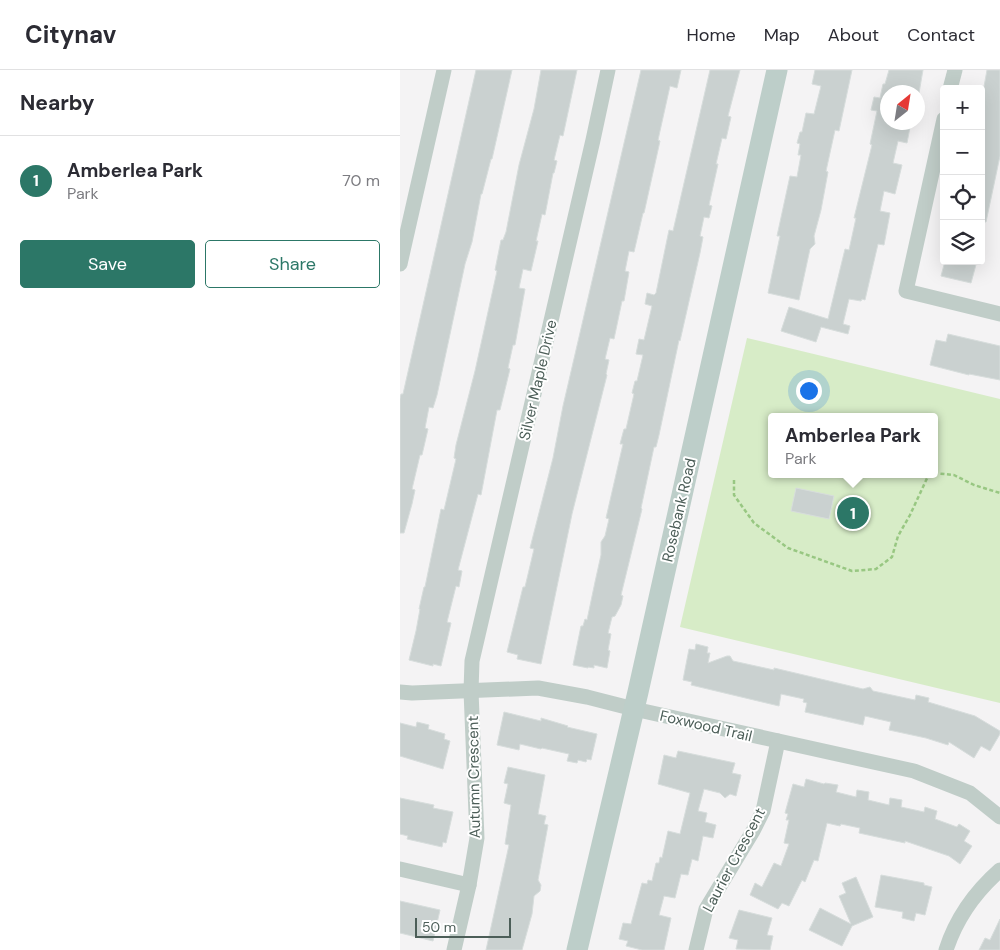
<!DOCTYPE html>
<html lang="en">
<head>
<meta charset="utf-8">
<style>
  :root { --surface:#fff; --page:#f7f7f7; --text:#2b2b33; --muted:#7c7c81; --line:#e1e1e2; --accent:#2c7767 }
  body { margin:0; font-family:"DM Sans",sans-serif; background:var(--page); color:var(--text) }
  .controls { position:absolute; right:15px; top:15px; display:grid; overflow:hidden; border-radius:5px; box-shadow:0 5px 20px #0002 }
  .controls button { width:45px; height:45px; display:grid; place-items:center; padding:0; border:0; border-bottom:1px solid var(--line); background:var(--surface); color:var(--text); font:25px sans-serif }
  .compass { position:absolute; left:480px; top:15px; width:45px; height:45px; border-radius:50%; background:var(--surface); box-shadow:0 5px 20px #0002; rotate:30deg }
  .scale { position:absolute; left:15px; bottom:12px; width:96px; box-sizing:border-box; padding-left:5px; border:2px solid #4c5e58; border-top:0; font-size:14px; line-height:18px; white-space:nowrap; color:#4c5e58; -webkit-text-stroke:4px #fff; paint-order:stroke }
  .you { position:absolute; left:408px; top:320px; width:18px; height:18px; margin:-12px; border:4px solid #fff; border-radius:50%; background:#1a73e8; box-shadow:0 0 0 8px #1a73e833 }
  .badge { display:grid; place-items:center; width:32px; height:32px; border-radius:50%; background:var(--accent); color:#fff; font-size:16px; font-weight:700 }
  .pin { position:absolute; translate:-50% -50%; border:2px solid #fff; box-shadow:0 1px 5px #0006 }
  .popup { position:absolute; left:368px; top:343px; width:170px; height:65px; box-sizing:border-box; display:grid; place-content:center; border-radius:5px; background:var(--surface); filter:drop-shadow(0 1px 4px #0005); font-size:16px; white-space:nowrap; color:var(--muted) }
  .popup b { font-size:19px; color:var(--text) }
  .popup::after { content:''; position:absolute; left:50%; top:100%; margin-left:-10px; border:10px solid transparent; border-top-color:var(--surface) }
  .list { margin:0; padding:0; list-style:none }
  h2 { display:flex; justify-content:space-between; align-items:center; height:65px; margin:0; padding:0 20px; font-size:21px }
  h2 small { font-size:16px; font-weight:400; color:var(--muted) }
  .list li { display:grid; grid-template-columns:32px 1fr auto; gap:15px; align-items:center; box-sizing:border-box; height:90px; padding:0 20px; border-top:1px solid var(--line) }
  .list b { display:block; font-size:19px; white-space:nowrap }
  .list p { margin:0; font-size:16px; white-space:nowrap; color:var(--muted) }
  .list em { font-size:16px; font-style:normal; color:var(--muted) }
  .actions { display:flex; gap:10px; padding:15px 20px }
  .actions a { flex:1; padding:11px 0; border:1px solid var(--accent); border-radius:5px; text-align:center; font-size:18px; color:var(--accent) }
  .actions .main { background:var(--accent); color:#fff }
  .icon { flex:none; width:28px; height:28px; fill:none; stroke:currentColor; stroke-width:2; stroke-linecap:round; stroke-linejoin:round }
  .map { position:relative; flex:none; width:600px; height:880px; overflow:hidden }
  header { display:flex; align-items:center; gap:30px; box-sizing:border-box; height:70px; padding:0 25px; background:var(--surface); border-bottom:1px solid var(--line) }
  header strong { font-size:24px }
  nav { display:flex; gap:28px; margin-inline-start:auto; font-size:18px }
  main { display:flex }
  aside { flex:1; background:var(--surface) }
  .map>svg:first-child { display:block }
</style>
</head>
<body>
<header>
<strong>Citynav</strong>
<nav><a>Home</a><a>Map</a><a>About</a><a>Contact</a></nav>
</header>
<main>
<aside>
<h2>Nearby<small></small></h2>
<ul class="list">
<li><span class="badge">1</span><div><b>Amberlea Park</b><p>Park</p></div><em>70 m</em></li>
</ul>
<div class="actions"><a class="main">Save</a><a>Share</a></div>
</aside>
<div class="map">
<svg width="600" height="880" viewBox="0 0 600 880">
  <rect width="100%" height="100%" fill="#f4f3f4"/>
  <!-- green -->
  <path fill="#d7ecc7" fill-rule="evenodd" d="M 347,268 L 600,329 L 600,633 L 280,557 ZM 372,347 L 534,347 L 534,404 L 372,404 Z"/>
  <!-- building -->
  <g fill="#cad1d0" stroke="#d7dddc">
    <path d="M 76,0 L 112,0 L 92,89 L 91,89 L 82,124 L 81,124 L 72,172 L 65,194 L 37,325 L 33,338 L 29,337 L 25,358 L 28,359 L 22,385 L 20,385 L 12,419 L 15,420 L 12,434 L 4,463 L 0,463 L 0,329 L 1,324 L 3,324 Z"/>
    <path d="M 141,0 L 177,0 L 163,66 L 160,65 L 154,90 L 157,91 L 154,103 L 153,103 L 145,145 L 142,144 L 136,171 L 138,171 L 131,201 L 123,199 L 119,218 L 125,219 L 115,275 L 113,275 L 108,298 L 110,299 L 100,340 L 97,340 L 81,425 L 78,424 L 58,500 L 62,501 L 59,517 L 56,516 L 47,552 L 51,553 L 41,596 L 33,594 L 33,596 L 9,590 L 16,561 L 20,539 L 19,539 L 24,517 L 25,517 L 41,439 L 44,440 L 56,389 L 54,388 L 56,375 L 75,301 L 97,201 L 95,200 L 101,170 L 103,170 L 106,162 L 119,95 L 134,39 Z"/>
    <path d="M 241,0 L 281,0 L 277,18 L 270,16 L 258,70 L 260,71 L 244,143 L 243,143 L 234,182 L 229,181 L 225,201 L 229,202 L 224,231 L 222,231 L 214,269 L 210,268 L 205,289 L 209,290 L 206,304 L 207,305 L 172,444 L 141,594 L 117,589 L 118,585 L 107,582 L 123,517 L 125,517 L 134,479 L 130,478 L 153,388 L 163,336 Z"/>
    <path d="M 310,0 L 340,0 L 328,46 L 331,47 L 326,69 L 322,68 L 316,94 L 318,94 L 309,135 L 312,136 L 309,148 L 304,147 L 300,166 L 303,167 L 300,183 L 280,271 L 279,270 L 259,365 L 256,377 L 254,377 L 241,438 L 242,439 L 221,525 L 223,526 L 221,535 L 215,546 L 212,547 L 208,563 L 211,564 L 208,580 L 210,581 L 207,598 L 194,595 L 194,598 L 188,597 L 188,598 L 173,595 L 181,556 L 183,556 L 185,549 L 187,550 L 195,512 L 201,485 L 201,472 L 205,466 L 209,449 L 206,448 L 223,374 L 220,374 L 224,359 L 226,359 L 234,324 L 232,323 L 235,311 L 237,311 L 243,285 L 236,284 L 239,269 L 244,270 L 252,236 L 245,234 L 247,223 L 254,225 L 256,223 L 269,160 L 273,161 Z"/>
    <path d="M 415,0 L 452,0 L 439,61 L 435,60 L 426,101 L 428,102 L 421,140 L 414,166 L 415,174 L 410,179 L 399,230 L 368,223 L 380,166 L 377,166 L 390,106 L 397,107 L 401,85 L 398,85 L 400,74 L 397,73 L 400,62 L 402,62 L 406,43 L 414,44 L 421,16 L 412,14 Z"/>
    <path d="M 489,0 L 523,0 L 519,23 L 506,20 L 505,22 L 488,22 L 488,52 L 511,52 L 507,73 L 498,71 L 493,93 L 502,95 L 495,124 L 484,121 L 480,141 L 490,143 L 484,175 L 478,174 L 465,230 L 462,229 L 461,231 L 449,229 L 443,254 L 450,256 L 448,264 L 421,257 L 416,272 L 381,261 L 389,237 L 428,249 L 445,179 L 449,180 L 456,148 L 454,148 L 472,75 L 470,74 L 477,41 L 471,40 L 474,27 L 480,28 L 483,14 L 485,14 Z"/>
    <path d="M 587,0 L 600,0 L 600,86 L 586,152 L 581,152 L 581,33 Z"/>
    <path d="M 545,191 L 577,191 L 571,213 L 541,206 Z"/>
    <path d="M 548,264 L 600,276 L 600,310 L 569,304 L 569,305 L 530,295 L 536,270 L 546,272 Z"/>
    <path d="M 396,418 L 434,426 L 429,449 L 391,441 Z"/>
    <path d="M 296,574 L 308,577 L 307,583 L 310,583 L 308,593 L 327,586 L 330,586 L 333,591 L 374,600 L 374,598 L 463,619 L 470,617 L 473,621 L 515,630 L 516,625 L 529,628 L 528,632 L 575,646 L 600,661 L 600,664 L 590,681 L 581,676 L 574,688 L 549,672 L 548,675 L 526,668 L 489,660 L 491,652 L 465,646 L 463,655 L 405,642 L 407,633 L 403,632 L 404,629 L 381,624 L 379,636 L 291,615 L 292,612 L 283,610 L 289,579 L 295,580 Z"/>
    <path d="M 104,642 L 141,651 L 141,648 L 168,656 L 167,657 L 197,664 L 191,690 L 187,689 L 186,692 L 178,690 L 177,693 L 167,691 L 169,684 L 142,678 L 141,679 L 120,674 L 119,680 L 97,675 Z"/>
    <path d="M 17,652 L 29,655 L 28,659 L 45,664 L 44,669 L 50,671 L 43,699 L 0,686 L 0,653 L 16,657 Z"/>
    <path d="M 278,681 L 335,693 L 332,703 L 341,705 L 336,726 L 330,724 L 325,728 L 320,723 L 304,719 L 298,741 L 307,743 L 305,752 L 316,755 L 313,768 L 303,766 L 298,791 L 292,789 L 288,805 L 281,804 L 275,828 L 264,826 L 259,845 L 271,848 L 264,880 L 242,880 L 226,876 L 228,871 L 219,869 L 223,853 L 231,854 L 242,813 L 247,814 L 248,810 L 252,811 L 256,793 L 259,793 L 260,787 L 262,788 L 268,761 L 280,764 L 290,723 L 258,714 L 264,685 L 276,688 Z"/>
    <path d="M 108,697 L 145,705 L 138,744 L 146,746 L 144,754 L 148,755 L 138,810 L 141,815 L 140,821 L 134,826 L 132,844 L 122,880 L 86,880 L 109,775 L 105,774 L 111,735 L 104,733 L 108,714 L 104,713 Z"/>
    <path d="M 406,709 L 424,714 L 425,713 L 438,715 L 436,722 L 456,727 L 457,720 L 469,722 L 468,730 L 489,735 L 490,728 L 502,730 L 501,737 L 524,742 L 525,737 L 537,741 L 535,749 L 557,757 L 559,754 L 570,761 L 564,771 L 572,776 L 560,794 L 549,786 L 505,771 L 505,773 L 459,763 L 460,758 L 441,754 L 440,756 L 427,753 L 418,791 L 414,790 L 405,812 L 402,810 L 389,836 L 382,833 L 378,839 L 350,825 L 355,813 L 362,817 L 374,793 L 381,796 L 389,774 L 384,773 L 389,750 L 386,750 L 388,744 L 385,743 L 393,714 L 404,717 Z"/>
    <path d="M 0,728 L 34,735 L 33,738 L 53,742 L 46,773 L 43,772 L 42,777 L 7,769 L 8,766 L 0,764 Z"/>
    <path d="M 481,805 L 524,813 L 524,815 L 532,817 L 525,845 L 516,843 L 514,851 L 502,848 L 503,842 L 475,837 Z"/>
    <path d="M 456,807 L 473,847 L 452,856 L 442,876 L 409,860 L 420,838 L 451,854 L 439,826 L 446,823 L 442,813 Z"/>
    <path d="M 0,831 L 40,840 L 33,871 L 0,863 Z"/>
    <path d="M 339,840 L 372,848 L 367,865 L 373,866 L 370,880 L 336,879 L 338,870 L 329,868 Z"/>
    <path d="M 600,849 L 600,880 L 579,880 L 585,868 L 590,870 Z"/>
  </g>
  <g fill="none" stroke-linecap="round" stroke-linejoin="round">
    <!-- path -->
    <g stroke="#98c782" stroke-width="2.5" stroke-dasharray="4 2.5" stroke-linecap="butt">
      <path d="M 534,403 L 554,405 L 574,415 L 600,423"/>
      <path d="M 334,410 L 334,425 L 354,453 L 388,478 L 452,501 L 476,499 L 492,487 L 498,466 L 510,445 L 529,404"/>
    </g>
    <!-- street -->
    <g stroke="#c0cdc8" stroke-width="15">
      <path d="M 550,19 L 555,0"/>
      <path d="M 544,49 L 506,221 L 600,244"/>
      <path d="M 0,194 L 44,0"/>
      <path d="M 0,622 L 12,623 L 138,618 L 187,627 L 234,639 L 514,701 L 570,723 L 600,747"/>
      <path d="M 0,799 L 69,815"/>
      <path d="M 54,880 L 69,815 L 77,768 L 71,621 L 72,591 L 193,70 L 208,0"/>
      <path d="M 296,880 L 306,839 L 353,761 L 363,741 L 378,671"/>
      <path d="M 546,880 C 556,849 575,822 600,800"/>
    </g>
    <!-- secondary -->
    <path stroke="#bdcec9" stroke-width="21" d="M 177,880 L 238,622 L 377,0"/>
  </g>
  <g text-anchor="middle" dominant-baseline="central" stroke-width="4" stroke-linejoin="round" paint-order="stroke">
    <!-- street labels -->
    <g font-size="15" fill="#4c5e58" stroke="#fff">
      <text transform="translate(138 310) rotate(-77)">Silver Maple Drive</text>
      <text transform="translate(279 440) rotate(-77)">Rosebank Road</text>
      <text transform="translate(306 656) rotate(13)">Foxwood Trail</text>
      <text transform="translate(74 707) rotate(-91)">Autumn Crescent</text>
      <text transform="translate(334 790) rotate(-62)">Laurier Crescent</text>
    </g>
  </g>
</svg>
<div class="controls">
<button>+</button>
<button>−</button>
<button><svg class="icon" aria-label="locate" viewBox="0 0 24 24"><circle cx="12" cy="12" r="6"/><path d="M12 2v4M12 18v4M2 12h4M18 12h4"/></svg></button>
<button><svg class="icon" aria-label="layers" viewBox="0 0 24 24"><path d="M12 4l9 5-9 5-9-5zM3 14l9 5 9-5"/></svg></button>
</div>
<svg class="compass" viewBox="-18 -18 36 36"><path d="M0-13l5 13h-10z" fill="#e53935"/><path d="M0 13l5-13h-10z" fill="#7c7c81"/></svg>
<div class="scale">50 m</div>
<div class="you"></div>
<div class="pin badge" style="left:453px;top:443px">1</div>
<div class="popup"><b>Amberlea Park</b>Park</div>
</div>
</main>
</body>
</html>
